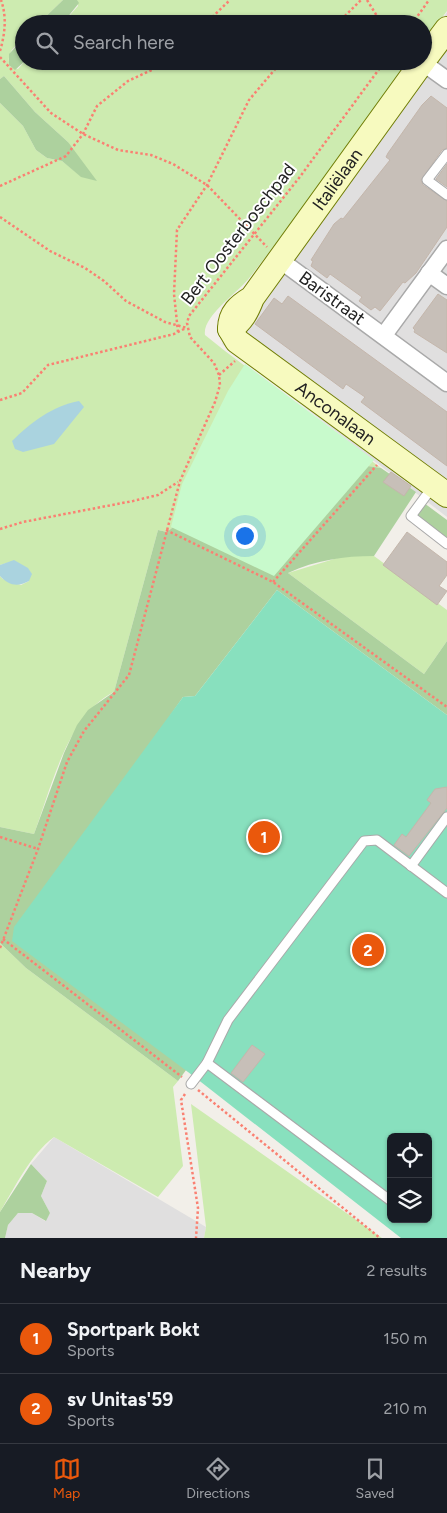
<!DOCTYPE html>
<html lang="en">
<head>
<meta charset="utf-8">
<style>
  :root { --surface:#171b24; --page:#20242c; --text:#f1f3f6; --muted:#9ea1a6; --line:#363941; --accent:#ea580c }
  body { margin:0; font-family:Figtree,sans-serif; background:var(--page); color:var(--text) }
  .controls { position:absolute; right:15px; bottom:15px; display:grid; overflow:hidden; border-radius:8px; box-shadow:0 1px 4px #0004 }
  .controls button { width:45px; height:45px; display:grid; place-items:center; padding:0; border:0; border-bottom:1px solid var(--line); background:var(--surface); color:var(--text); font:25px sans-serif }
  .you { position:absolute; left:244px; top:535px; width:18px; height:18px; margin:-12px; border:4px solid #fff; border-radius:50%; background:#1a73e8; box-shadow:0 0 0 8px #1a73e833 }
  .badge { display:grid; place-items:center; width:32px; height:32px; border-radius:50%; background:var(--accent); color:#fff; font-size:16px; font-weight:700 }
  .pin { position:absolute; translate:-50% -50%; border:2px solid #fff; box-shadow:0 1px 5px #0006 }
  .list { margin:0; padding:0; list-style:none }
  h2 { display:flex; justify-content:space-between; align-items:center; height:65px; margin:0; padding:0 20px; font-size:21px }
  h2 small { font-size:16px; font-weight:400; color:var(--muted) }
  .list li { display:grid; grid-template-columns:32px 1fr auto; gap:15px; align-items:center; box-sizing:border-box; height:70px; padding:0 20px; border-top:1px solid var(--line) }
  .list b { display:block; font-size:19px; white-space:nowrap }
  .list p { margin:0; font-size:16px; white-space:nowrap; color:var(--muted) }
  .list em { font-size:16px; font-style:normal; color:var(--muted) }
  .icon { flex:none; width:28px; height:28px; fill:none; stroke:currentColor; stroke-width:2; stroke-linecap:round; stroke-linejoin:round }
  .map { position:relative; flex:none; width:447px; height:1238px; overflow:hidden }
  .search { position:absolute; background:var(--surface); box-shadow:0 1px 4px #0004; left:15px; right:15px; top:15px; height:55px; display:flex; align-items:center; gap:12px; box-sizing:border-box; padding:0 18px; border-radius:28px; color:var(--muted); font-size:19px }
  .sheet { height:205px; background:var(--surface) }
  nav { display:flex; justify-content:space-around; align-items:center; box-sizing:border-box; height:70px; border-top:1px solid var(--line); background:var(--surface); font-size:14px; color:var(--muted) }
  nav a { display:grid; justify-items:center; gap:2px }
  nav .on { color:var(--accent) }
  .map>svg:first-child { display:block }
</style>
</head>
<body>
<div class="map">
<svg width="447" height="1238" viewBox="0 0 447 1238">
  <rect width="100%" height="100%" fill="#f2efe9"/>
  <!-- residential -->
  <g fill="#e0dfdf">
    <path d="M 447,12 L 447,517 L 222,344 Z"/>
    <path d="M 54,1137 L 206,1227 L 204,1238 L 5,1238 L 8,1225 L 18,1213 L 32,1213 L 45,1221 L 50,1213 L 41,1196 L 47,1181 L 31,1164 Z"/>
  </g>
  <!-- grass -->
  <g fill="#cdebb0">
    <path d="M 0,0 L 63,0 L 38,24 L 24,24 L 24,38 C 15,46 4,54 11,67 L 18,69 L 25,61 L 410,61 C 357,133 305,206 250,277 C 239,292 202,316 205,335 L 225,351 L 381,468 L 296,455 L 225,485 L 167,532 L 158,530 L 114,692 C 67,715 51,789 34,834 L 0,827 L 0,576 L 3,579 L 21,585 L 29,581 L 14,561 L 0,565 L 0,103 L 23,126 L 36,150 L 47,158 L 62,161 L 82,177 L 68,142 L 35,112 L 4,76 L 0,79 Z"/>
    <path d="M 77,0 L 447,0 L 447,11 L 423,43 L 423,24 L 62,24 L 78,6 Z"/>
    <path d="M 344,556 L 374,556 L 447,610 L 447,641 L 424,674 L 288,573 Z"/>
    <path d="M 0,943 L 26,968 L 178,1081 L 173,1087 L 183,1166 L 158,1197 L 54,1137 C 30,1155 15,1187 0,1212 Z"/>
    <path d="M 191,1104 L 382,1238 L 204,1238 L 206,1227 Z"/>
  </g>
  <!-- forest -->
  <g fill="#add19e">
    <path d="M 63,0 L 77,0 L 79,3 L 62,24 L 38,24 Z"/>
    <path d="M 24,38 L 25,61 L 15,70 L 9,65 L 9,54 Z"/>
    <path d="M 4,76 L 35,112 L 68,142 L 97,181 L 81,177 L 62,161 L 47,158 L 36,150 L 23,126 L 0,103 L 0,79 Z"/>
    <path d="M 296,455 L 381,468 L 416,492 L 374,556 C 344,556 316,560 288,573 L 424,674 L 447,641 L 447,715 L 277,590 L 195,696 L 183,697 L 149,746 L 192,1062 L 178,1081 L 26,968 L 0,943 L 0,827 L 34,834 L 64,753 L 77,725 L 88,710 L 114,692 L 158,530 L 167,532 L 225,485 Z"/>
    <path d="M 424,503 L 447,520 L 447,540 L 414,516 Z"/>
    <path d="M 31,1164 L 47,1181 L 41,1196 L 50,1213 L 46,1221 L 32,1213 L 18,1213 L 8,1225 L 5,1238 L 0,1238 L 0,1212 Z"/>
  </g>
  <!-- park -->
  <path fill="#c8facc" d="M 245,364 L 374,460 L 274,576 L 171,527 L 182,484 L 228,391 Z"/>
  <!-- pitch -->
  <path fill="#88e0be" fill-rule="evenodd" d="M 277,590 L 447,715 L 447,1238 L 401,1238 L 192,1075 L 12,941 L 14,927 L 183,697 L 195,696 ZM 391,1137 L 428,1137 L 428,1219 L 391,1219 Z"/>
  <!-- water -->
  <g fill="#aad3df">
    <path d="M 79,401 L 84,407 L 54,444 L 23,452 L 15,449 L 12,441 C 30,423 54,405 79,401 Z"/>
    <path d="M 14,560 L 28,568 L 32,574 L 29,581 C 18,587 9,586 0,576 L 0,565 Z"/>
  </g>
  <!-- building -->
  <g fill="#c7bfb8" stroke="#c4b6ab">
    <path d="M 431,96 L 447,108 L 447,148 L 442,150 L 421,180 L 423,185 L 447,201 L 447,227 L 416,273 L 405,283 L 403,282 L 380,311 L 375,307 L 371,310 L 359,301 L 362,297 L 330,274 L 327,278 L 311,266 L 313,261 L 311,260 L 334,224 L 341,218 L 343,219 L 390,160 L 386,157 L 388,153 L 422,105 Z"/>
    <path d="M 447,164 L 447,187 L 436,179 Z"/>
    <path d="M 438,294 L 447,300 L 447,353 L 414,332 L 415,330 L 413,328 Z"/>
    <path d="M 288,296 L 447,412 L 447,466 L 361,402 L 365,397 L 346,384 L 343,389 L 255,324 L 274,298 L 282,304 Z"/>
    <path d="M 391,472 L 411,486 L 404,496 L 383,482 Z"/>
    <path d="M 407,532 L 447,562 L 447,575 L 439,586 L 447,591 L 437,605 L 383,565 Z"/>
    <path d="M 447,787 L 447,808 L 409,856 L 394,845 L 402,834 L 406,837 L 431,803 L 427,800 L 435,789 Z"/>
    <path d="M 252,1045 L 265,1054 L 243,1082 L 231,1073 Z"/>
  </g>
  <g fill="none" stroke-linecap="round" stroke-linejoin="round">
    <!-- lane casing -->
    <g stroke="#a9a9a9" stroke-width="11">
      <g id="lane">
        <path d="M 447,154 L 427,180 L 447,195"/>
        <path d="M 434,485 L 411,516 L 447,544"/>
        <path d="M 411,866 L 447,817"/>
        <path d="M 207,1063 L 391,1201"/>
        <path d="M 191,1084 L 207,1063 L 228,1020 L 364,841 L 377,840 L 447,893"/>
      </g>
    </g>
    <!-- street casing -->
    <g stroke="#a9a9a9" stroke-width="19">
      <g id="street">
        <path d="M 422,62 L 447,80"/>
        <path d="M 280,260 L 447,383"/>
        <path d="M 429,273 L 447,286"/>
        <path d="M 384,335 L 447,249"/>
      </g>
    </g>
    <!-- secondary casing -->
    <g stroke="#707d05" stroke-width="26">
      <g id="secondary">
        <path d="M 423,61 L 447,29"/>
        <path id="s1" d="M 252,298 C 239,306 230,313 230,329 C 242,321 247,311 252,298 L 423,61"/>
        <path id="s2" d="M 230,329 L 237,341 L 447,495"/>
      </g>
    </g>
    <!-- path -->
    <g stroke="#fa8072" stroke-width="2.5" stroke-dasharray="2.5 2.5" stroke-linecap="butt">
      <path d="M 367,0 L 382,24"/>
      <path d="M 205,24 L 230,0"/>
      <path d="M 332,24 L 343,18 L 361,0"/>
      <path d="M 412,24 L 429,0"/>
      <path d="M 0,51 C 5,34 7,17 1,0"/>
      <path d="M 0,57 L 51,113 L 83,134 L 118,150 L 151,155 L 173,164 L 207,185 L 267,247"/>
      <path d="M 0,186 L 66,156 L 83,134 L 97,106 L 128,81 L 156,68 L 161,61"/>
      <path d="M 0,217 L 50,251 L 85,268 L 104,281 L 126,301 L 165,322 L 187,328"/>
      <path d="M 178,332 L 174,294 L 177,230 L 207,185 L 249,100 L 282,61"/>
      <path d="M 219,375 L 235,361"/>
      <path d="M 0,400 L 22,393 L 48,365 L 174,334 L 186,328"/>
      <path d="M 0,529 L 23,522 L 133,501 L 158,495 L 178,482"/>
      <path d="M 166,530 L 273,582 L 447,707"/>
      <path d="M 273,582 L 377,465"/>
      <path d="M 0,837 L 38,849"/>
      <path d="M 3,939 L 182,1077"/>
      <path d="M 0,948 L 38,849 L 67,762 L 84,731 L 129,675 L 180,481 L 215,402 L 220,385 L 219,375 L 214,363 L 190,337 L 187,323 L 189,316 L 299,178 L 385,61"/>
      <path d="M 198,1090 L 380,1238"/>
      <path d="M 185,1094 L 181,1100 L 198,1208 L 196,1238"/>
    </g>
    <!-- lane -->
    <use href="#lane" stroke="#fff" stroke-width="9"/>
    <!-- street -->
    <use href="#street" stroke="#fff" stroke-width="16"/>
    <!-- secondary -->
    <use href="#secondary" stroke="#f7fabf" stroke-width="24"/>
  </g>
  <g text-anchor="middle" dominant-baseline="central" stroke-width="4" stroke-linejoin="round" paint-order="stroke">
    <!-- street labels -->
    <g font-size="18" fill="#222" stroke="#fff">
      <text stroke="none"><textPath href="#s1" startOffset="225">Italiëlaan</textPath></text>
      <text transform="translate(238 234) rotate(-52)">Bert Oosterboschpad</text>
      <text transform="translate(332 298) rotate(36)">Baristraat</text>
      <text stroke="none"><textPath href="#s2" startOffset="136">Anconalaan</textPath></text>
    </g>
  </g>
</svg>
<div class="controls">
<button><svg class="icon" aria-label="locate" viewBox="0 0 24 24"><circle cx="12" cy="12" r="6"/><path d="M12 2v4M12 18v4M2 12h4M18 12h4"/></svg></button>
<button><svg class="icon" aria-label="layers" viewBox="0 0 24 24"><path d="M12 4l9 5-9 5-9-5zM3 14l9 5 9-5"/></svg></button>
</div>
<div class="you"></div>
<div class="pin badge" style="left:264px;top:837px">1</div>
<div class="pin badge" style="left:368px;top:950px">2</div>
<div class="search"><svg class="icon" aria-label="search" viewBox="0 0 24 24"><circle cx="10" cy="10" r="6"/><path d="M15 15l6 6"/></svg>Search here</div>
</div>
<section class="sheet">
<h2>Nearby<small>2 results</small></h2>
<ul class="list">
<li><span class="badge">1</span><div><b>Sportpark Bokt</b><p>Sports</p></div><em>150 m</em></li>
<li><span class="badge">2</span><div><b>sv Unitas'59</b><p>Sports</p></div><em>210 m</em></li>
</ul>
</section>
<nav>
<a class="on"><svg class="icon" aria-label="map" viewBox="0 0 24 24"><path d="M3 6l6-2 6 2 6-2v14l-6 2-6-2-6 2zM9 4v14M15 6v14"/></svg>Map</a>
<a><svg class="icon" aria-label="directions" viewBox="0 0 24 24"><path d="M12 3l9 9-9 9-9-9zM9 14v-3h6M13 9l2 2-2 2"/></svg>Directions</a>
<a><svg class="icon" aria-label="saved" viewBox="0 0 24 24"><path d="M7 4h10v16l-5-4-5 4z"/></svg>Saved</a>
</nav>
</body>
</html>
